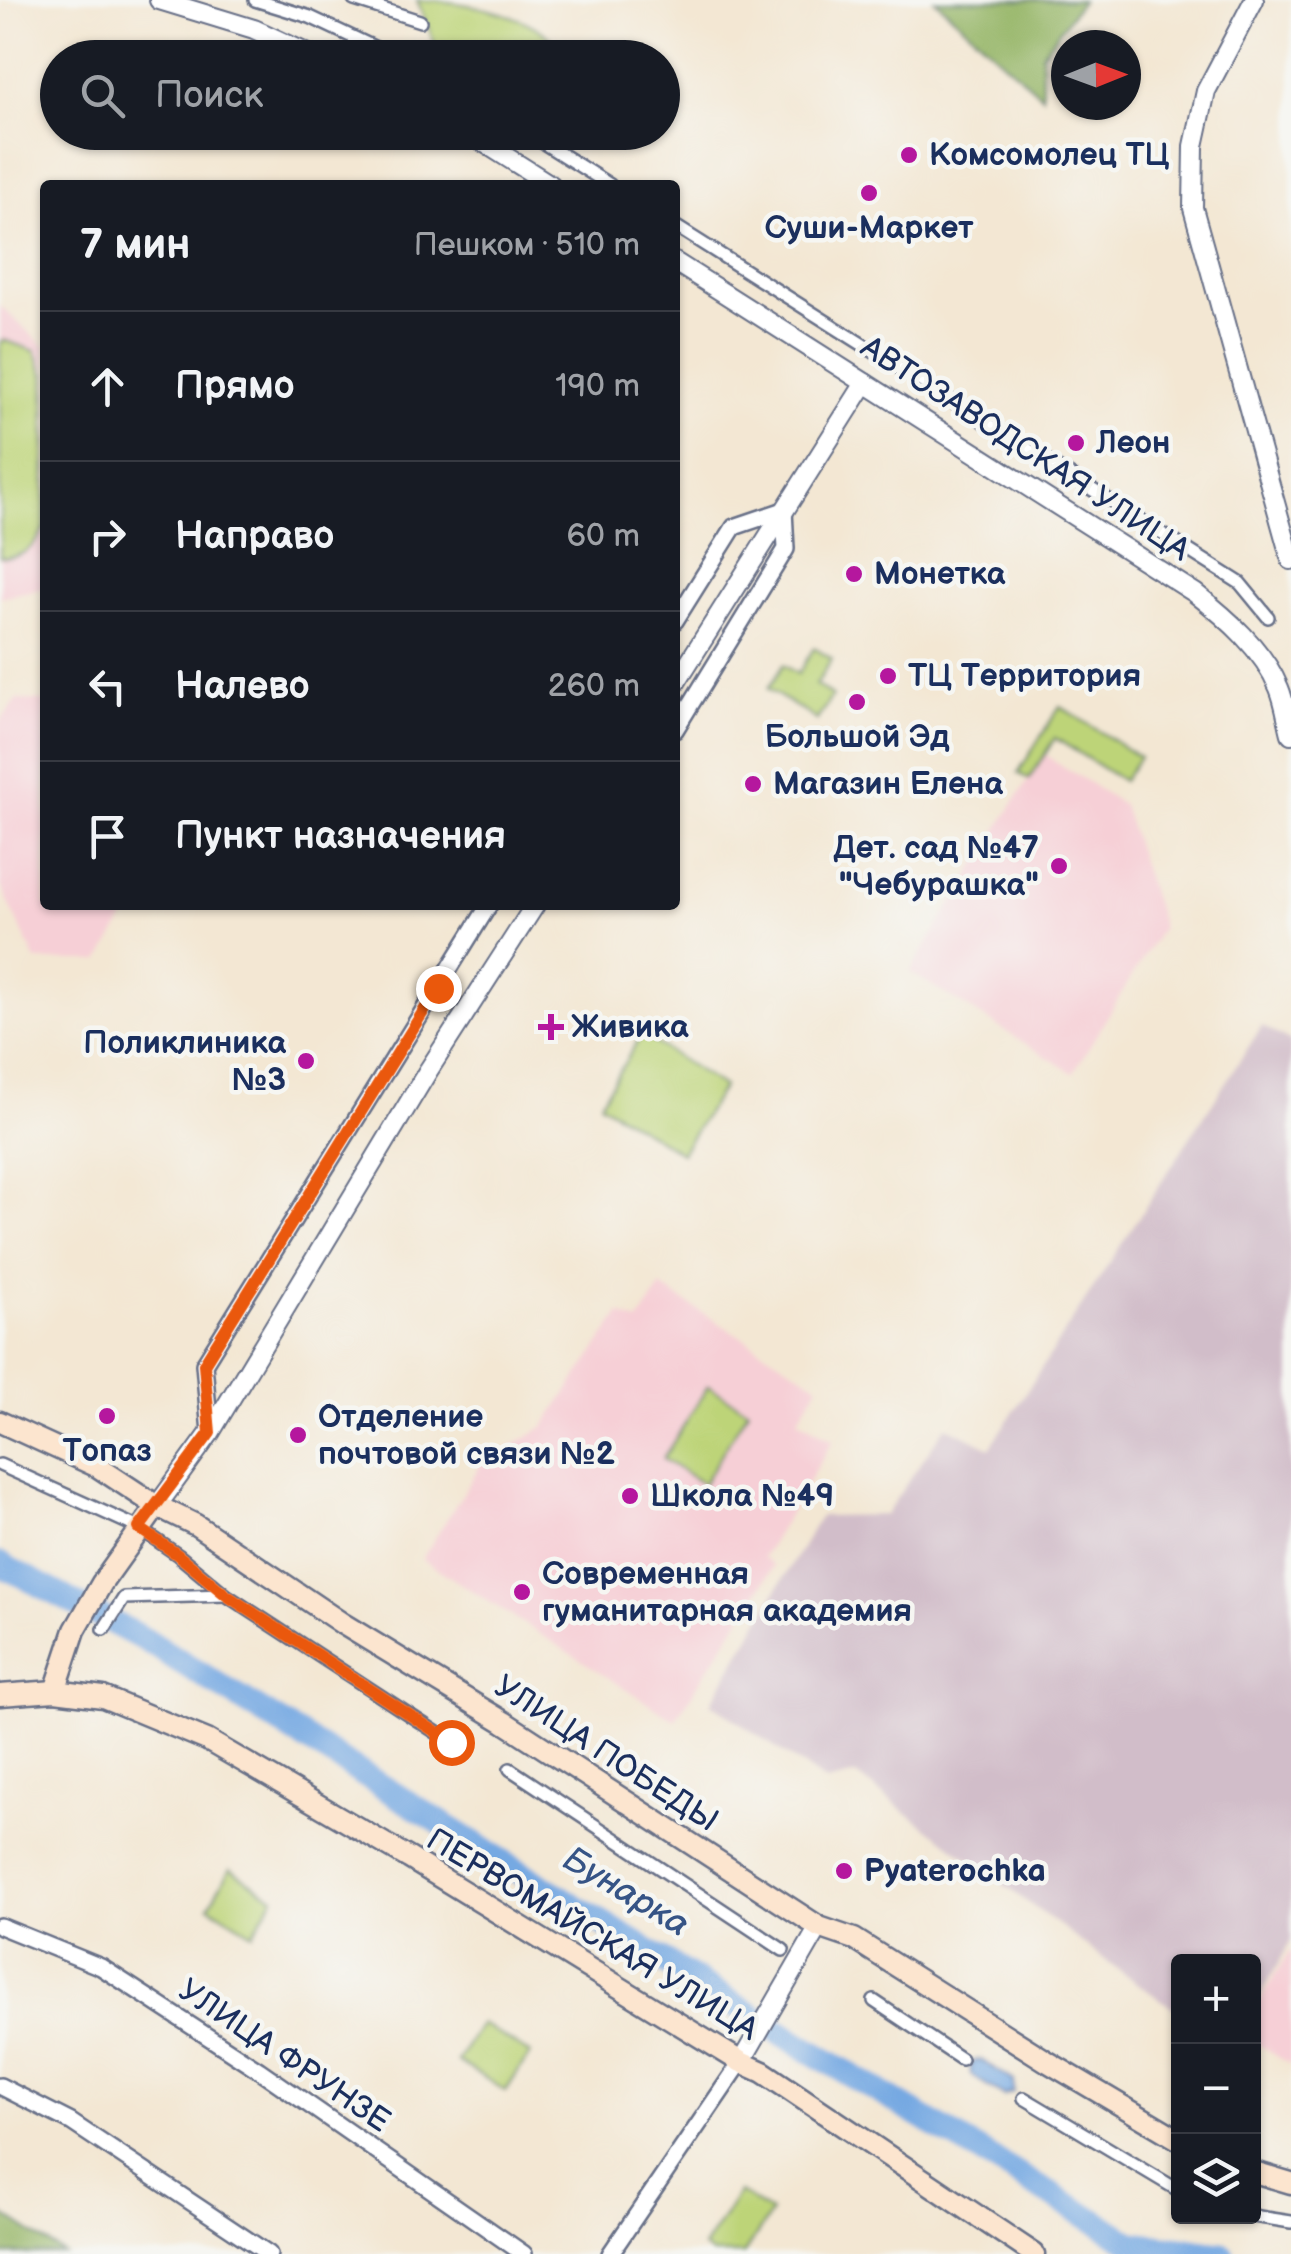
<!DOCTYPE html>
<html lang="ru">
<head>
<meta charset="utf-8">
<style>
  :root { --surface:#171b24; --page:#20242c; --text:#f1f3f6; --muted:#9ea1a6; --line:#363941 }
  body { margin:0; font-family:"Balsamiq Sans",sans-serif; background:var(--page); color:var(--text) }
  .controls { position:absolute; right:30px; bottom:30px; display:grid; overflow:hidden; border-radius:10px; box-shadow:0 2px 8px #0004 }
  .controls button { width:90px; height:90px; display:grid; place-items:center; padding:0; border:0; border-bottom:2px solid var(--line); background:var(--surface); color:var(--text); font:50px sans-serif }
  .compass { position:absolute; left:1051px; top:30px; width:90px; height:90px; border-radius:50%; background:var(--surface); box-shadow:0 2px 8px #0004; rotate:89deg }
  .stop { position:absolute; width:30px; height:30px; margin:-22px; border:8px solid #ea580c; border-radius:50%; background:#fff }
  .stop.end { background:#ea580c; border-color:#fff; box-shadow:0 2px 10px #0008 }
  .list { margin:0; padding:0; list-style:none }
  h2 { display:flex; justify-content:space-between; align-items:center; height:130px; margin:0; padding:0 40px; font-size:42px }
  h2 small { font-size:32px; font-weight:400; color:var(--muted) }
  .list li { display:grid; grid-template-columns:65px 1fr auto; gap:30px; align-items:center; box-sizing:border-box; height:150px; padding:0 40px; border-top:2px solid var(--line) }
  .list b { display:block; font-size:38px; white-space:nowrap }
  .list em { font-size:32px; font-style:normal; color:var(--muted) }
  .icon { flex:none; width:55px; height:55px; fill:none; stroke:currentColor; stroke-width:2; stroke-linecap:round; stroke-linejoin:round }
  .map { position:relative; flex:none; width:1291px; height:2254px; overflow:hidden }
  .search { position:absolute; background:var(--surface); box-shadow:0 2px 8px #0004; left:40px; top:40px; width:640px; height:110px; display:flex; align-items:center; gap:25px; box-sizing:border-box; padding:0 35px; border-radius:55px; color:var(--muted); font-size:38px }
  .panel { position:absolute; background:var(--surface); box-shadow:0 2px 8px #0004; left:40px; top:180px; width:640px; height:730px; border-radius:10px }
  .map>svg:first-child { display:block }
</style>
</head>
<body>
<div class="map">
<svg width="1291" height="2254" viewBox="0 0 1291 2254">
  <rect width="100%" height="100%" fill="#f6f6f2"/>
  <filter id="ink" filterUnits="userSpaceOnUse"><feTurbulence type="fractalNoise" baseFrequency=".01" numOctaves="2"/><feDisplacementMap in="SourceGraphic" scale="20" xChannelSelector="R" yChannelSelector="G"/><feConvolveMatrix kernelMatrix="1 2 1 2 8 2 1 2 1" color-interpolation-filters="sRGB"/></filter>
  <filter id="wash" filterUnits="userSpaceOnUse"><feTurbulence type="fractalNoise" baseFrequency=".0048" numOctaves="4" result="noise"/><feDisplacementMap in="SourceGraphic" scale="40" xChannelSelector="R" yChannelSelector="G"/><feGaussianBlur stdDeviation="2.25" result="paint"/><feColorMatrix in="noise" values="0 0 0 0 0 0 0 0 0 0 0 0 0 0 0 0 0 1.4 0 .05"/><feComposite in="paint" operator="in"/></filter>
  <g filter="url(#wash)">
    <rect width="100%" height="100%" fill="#f3e7d3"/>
    <!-- built -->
    <g fill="#f6cfd6">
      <path d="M 0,306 L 45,347 L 45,588 L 0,597 Z"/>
      <path d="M 16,700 L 45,701 L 45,905 L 133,905 L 100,961 L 36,961 L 0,884 L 0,722 Z"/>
      <path d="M 1044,754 L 1123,805 L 1162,927 L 1073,1073 L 910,972 Z"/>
      <path d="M 661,1287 L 819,1385 L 798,1419 L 833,1440 L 763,1557 L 774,1566 L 675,1720 L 422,1559 L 481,1464 L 544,1427 L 620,1314 L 638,1322 Z"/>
      <path d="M 1291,1949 L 1291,2065 L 1254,2042 L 1254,2010 Z"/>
    </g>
    <!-- industrial -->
    <path fill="#d1bdc9" d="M 1262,1026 L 1291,1042 L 1291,1941 L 1254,2007 L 1254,1962 L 1178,1962 L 1178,2011 L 1139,1985 L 856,1775 L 826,1782 L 711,1703 L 820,1516 L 885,1515 L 946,1426 L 990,1448 Z"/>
    <!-- green -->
    <g fill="#bdd478" stroke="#6c826b" stroke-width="2.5">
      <path d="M 417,0 C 456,0 527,12 553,41 L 552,57 L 465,57 L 436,47 Z"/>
      <path d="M 4,340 L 35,351 L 45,376 L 45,528 C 35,546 22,560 0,557 L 0,342 Z"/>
      <path d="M 814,648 L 832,659 L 816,685 L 832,696 L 817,720 L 768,689 L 783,665 L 798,674 Z"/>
      <path d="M 1060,706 L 1139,757 L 1123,781 L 1055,738 L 1029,779 L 1018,773 Z"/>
      <path d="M 642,1034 L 723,1087 L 681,1153 L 600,1103 Z"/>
      <path d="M 708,1386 L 748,1410 L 703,1484 L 663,1459 Z"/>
      <path d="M 230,1869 L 274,1897 L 253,1933 L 209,1906 Z"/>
      <path d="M 481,2023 L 530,2054 L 506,2091 L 457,2061 Z"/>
      <path d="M 739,2192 L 771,2213 L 744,2254 L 712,2254 L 703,2248 Z"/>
    </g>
    <!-- forest -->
    <g fill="#96b668" stroke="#587263" stroke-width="2.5">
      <path d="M 935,0 L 1082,0 L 1042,54 L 1042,96 Z"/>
      <path d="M 0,2212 L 64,2254 L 0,2254 Z"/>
    </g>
    <!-- water -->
    <path fill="#76a9e2" stroke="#486ca0" stroke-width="2.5" d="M 975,2060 L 981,2060 L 1014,2081 L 1014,2092 L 1004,2096 L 971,2075 L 970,2064 Z"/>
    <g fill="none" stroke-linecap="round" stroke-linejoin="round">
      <!-- river -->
      <path stroke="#76a9e2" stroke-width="25" d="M 0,1564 L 149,1642 L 764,2023 L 1132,2243 L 1222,2254"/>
    </g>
  </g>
  <g filter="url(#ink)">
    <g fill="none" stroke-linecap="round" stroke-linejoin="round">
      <!-- pedestrian casing -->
      <g stroke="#676f87" stroke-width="16">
        <g id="pedestrian">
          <path d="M 255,0 L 310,17 L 397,58"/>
          <path d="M 354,0 L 420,21"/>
          <path d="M 526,132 L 610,185"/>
          <path d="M 675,226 L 1240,583 L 1268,617"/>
          <path d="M 0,1465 L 139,1528 L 178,1555 L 226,1595 L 451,1742"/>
          <path d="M 104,1629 L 124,1598 L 226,1595"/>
          <path d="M 510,1769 L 783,1950"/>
          <path d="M 874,2001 L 961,2059"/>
          <path d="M 1024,2098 L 1178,2190"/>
          <path d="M 1253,2216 L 1291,2222"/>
        </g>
      </g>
      <!-- minor casing -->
      <g stroke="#676f87" stroke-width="20">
        <g id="minor">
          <path d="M 675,621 L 734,527 L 784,510 L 786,549 L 675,730"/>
          <path d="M 210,1433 L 204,1364 L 489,905"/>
          <path d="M 0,1926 L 101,1967 L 259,2070 L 524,2254"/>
          <path d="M 0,2086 L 71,2122 L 269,2254"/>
          <path d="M 610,2254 L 741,2062"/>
        </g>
      </g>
      <!-- tertiary casing -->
      <g stroke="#676f87" stroke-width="22">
        <g id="tertiary">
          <path d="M 159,0 L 254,29 L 317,58"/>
          <path d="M 1254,0 L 1206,91 L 1194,146 L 1193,208 L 1291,560"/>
          <path d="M 467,132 L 551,185"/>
          <path d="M 675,262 L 1195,593 C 1227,618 1263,649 1279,688 C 1285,702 1287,719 1291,734"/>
          <path d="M 675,684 L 865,383"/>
          <path d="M 157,1506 L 210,1433 L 428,1071 L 535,905"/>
          <path d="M 741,2062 L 819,1927"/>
        </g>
      </g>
      <!-- secondary casing -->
      <g stroke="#676f87" stroke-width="25">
        <g id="secondary">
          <path d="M 0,1422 L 98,1467 L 157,1506 L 196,1525 L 343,1624 L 504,1722 L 819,1927 L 854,1939 L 1048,2062 L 1178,2139"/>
          <path d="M 55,1691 L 75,1630 L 102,1583 L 157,1506"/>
          <path d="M 0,1695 L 55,1691 L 103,1697 L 207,1740 L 409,1858 L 741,2062 L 763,2072 L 1034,2254"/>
          <path d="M 1254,2172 L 1291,2183"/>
        </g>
      </g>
      <!-- pedestrian -->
      <use href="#pedestrian" stroke="#fff" stroke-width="11"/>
      <!-- minor -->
      <use href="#minor" stroke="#fff" stroke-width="15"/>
      <!-- tertiary -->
      <use href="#tertiary" stroke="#fff" stroke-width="18"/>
      <!-- secondary -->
      <use href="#secondary" stroke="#fce5cf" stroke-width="20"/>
    </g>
  </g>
  <g fill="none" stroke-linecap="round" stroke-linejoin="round" filter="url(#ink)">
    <!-- route -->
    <path stroke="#ea580c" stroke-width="12" d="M 438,988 L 204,1364 L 210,1433 L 139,1528 L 178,1555 L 226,1595 L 451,1742"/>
  </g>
  <!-- markers -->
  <g fill="#b5179e" stroke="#f6f6f2" stroke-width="4">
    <circle cx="909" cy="155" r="10"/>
    <circle cx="869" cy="193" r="10"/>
    <circle cx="1076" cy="443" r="10"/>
    <circle cx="854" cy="574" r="10"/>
    <circle cx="888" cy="676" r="10"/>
    <circle cx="857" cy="702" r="10"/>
    <circle cx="753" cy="784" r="10"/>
    <circle cx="1059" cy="866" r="10"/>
    <path d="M546 1012h10v10h10v10h-10v10h-10v-10h-10v-10h10z"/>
    <circle cx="306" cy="1061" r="10"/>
    <circle cx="107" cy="1416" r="10"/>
    <circle cx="298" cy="1435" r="10"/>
    <circle cx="630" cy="1496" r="10"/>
    <circle cx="522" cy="1592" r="10"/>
    <circle cx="844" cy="1871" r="10"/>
  </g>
  <g text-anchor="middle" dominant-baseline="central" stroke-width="9" stroke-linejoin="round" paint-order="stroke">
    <!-- poi labels -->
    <g font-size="32" font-weight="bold" fill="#1b2f5e" stroke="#f6f6f2" text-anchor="start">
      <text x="929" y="155">Комсомолец ТЦ</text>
      <text x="869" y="228" text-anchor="middle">Суши-Маркет</text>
      <text x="1096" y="443">Леон</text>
      <text x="874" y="574">Монетка</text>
      <text x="908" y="676">ТЦ Территория</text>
      <text x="857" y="737" text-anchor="middle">Большой Эд</text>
      <text x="773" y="784">Магазин Елена</text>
      <text x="1039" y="848" text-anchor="end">Дет. сад №47<tspan x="1039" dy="37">"Чебурашка"</tspan></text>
      <text x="571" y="1027">Живика</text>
      <text x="286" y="1043" text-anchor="end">Поликлиника<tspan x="286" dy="37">№3</tspan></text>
      <text x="318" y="1417">Отделение<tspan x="318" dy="37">почтовой связи №2</tspan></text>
      <text x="107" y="1451" text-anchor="middle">Топаз</text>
      <text x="650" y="1496">Школа №49</text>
      <text x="542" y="1574">Современная<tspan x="542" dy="37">гуманитарная академия</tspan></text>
      <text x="864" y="1871">Pyaterochka</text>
    </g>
    <!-- street labels -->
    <g font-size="32" fill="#1b2f5e" stroke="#f6f6f2">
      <text transform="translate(1025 449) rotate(33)">АВТОЗАВОДСКАЯ УЛИЦА</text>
      <text transform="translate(606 1754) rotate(33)">УЛИЦА ПОБЕДЫ</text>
      <text transform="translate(592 1935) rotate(31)">ПЕРВОМАЙСКАЯ УЛИЦА</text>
      <text transform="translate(284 2056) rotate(34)">УЛИЦА ФРУНЗЕ</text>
    </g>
    <!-- water labels -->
    <g font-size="35" font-style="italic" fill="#365486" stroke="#f6f6f2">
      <text transform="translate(626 1892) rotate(31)">Бунарка</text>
    </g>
  </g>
</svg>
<div class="controls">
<button>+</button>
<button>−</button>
<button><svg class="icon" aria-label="layers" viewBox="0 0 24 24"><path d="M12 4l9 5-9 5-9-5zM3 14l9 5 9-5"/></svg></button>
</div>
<svg class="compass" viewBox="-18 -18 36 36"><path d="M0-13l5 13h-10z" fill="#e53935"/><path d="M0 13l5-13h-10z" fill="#9ea1a6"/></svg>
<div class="stop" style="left:451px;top:1742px"></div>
<div class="stop end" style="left:438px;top:988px"></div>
<div class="search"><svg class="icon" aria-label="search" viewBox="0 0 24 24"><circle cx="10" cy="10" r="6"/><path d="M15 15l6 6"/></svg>Поиск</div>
<section class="panel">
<h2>7 мин<small>Пешком · 510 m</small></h2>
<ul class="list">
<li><svg class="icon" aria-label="ahead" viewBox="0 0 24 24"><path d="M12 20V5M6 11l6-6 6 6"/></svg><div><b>Прямо</b></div><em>190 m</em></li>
<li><svg class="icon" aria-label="right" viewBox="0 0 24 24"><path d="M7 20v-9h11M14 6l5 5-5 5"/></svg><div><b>Направо</b></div><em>60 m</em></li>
<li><svg class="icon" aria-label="left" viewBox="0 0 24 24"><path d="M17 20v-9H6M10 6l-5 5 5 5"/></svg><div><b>Налево</b></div><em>260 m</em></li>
<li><svg class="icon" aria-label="arrive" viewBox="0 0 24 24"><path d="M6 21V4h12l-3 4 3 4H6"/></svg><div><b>Пункт назначения</b></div></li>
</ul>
</section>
</div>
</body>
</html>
